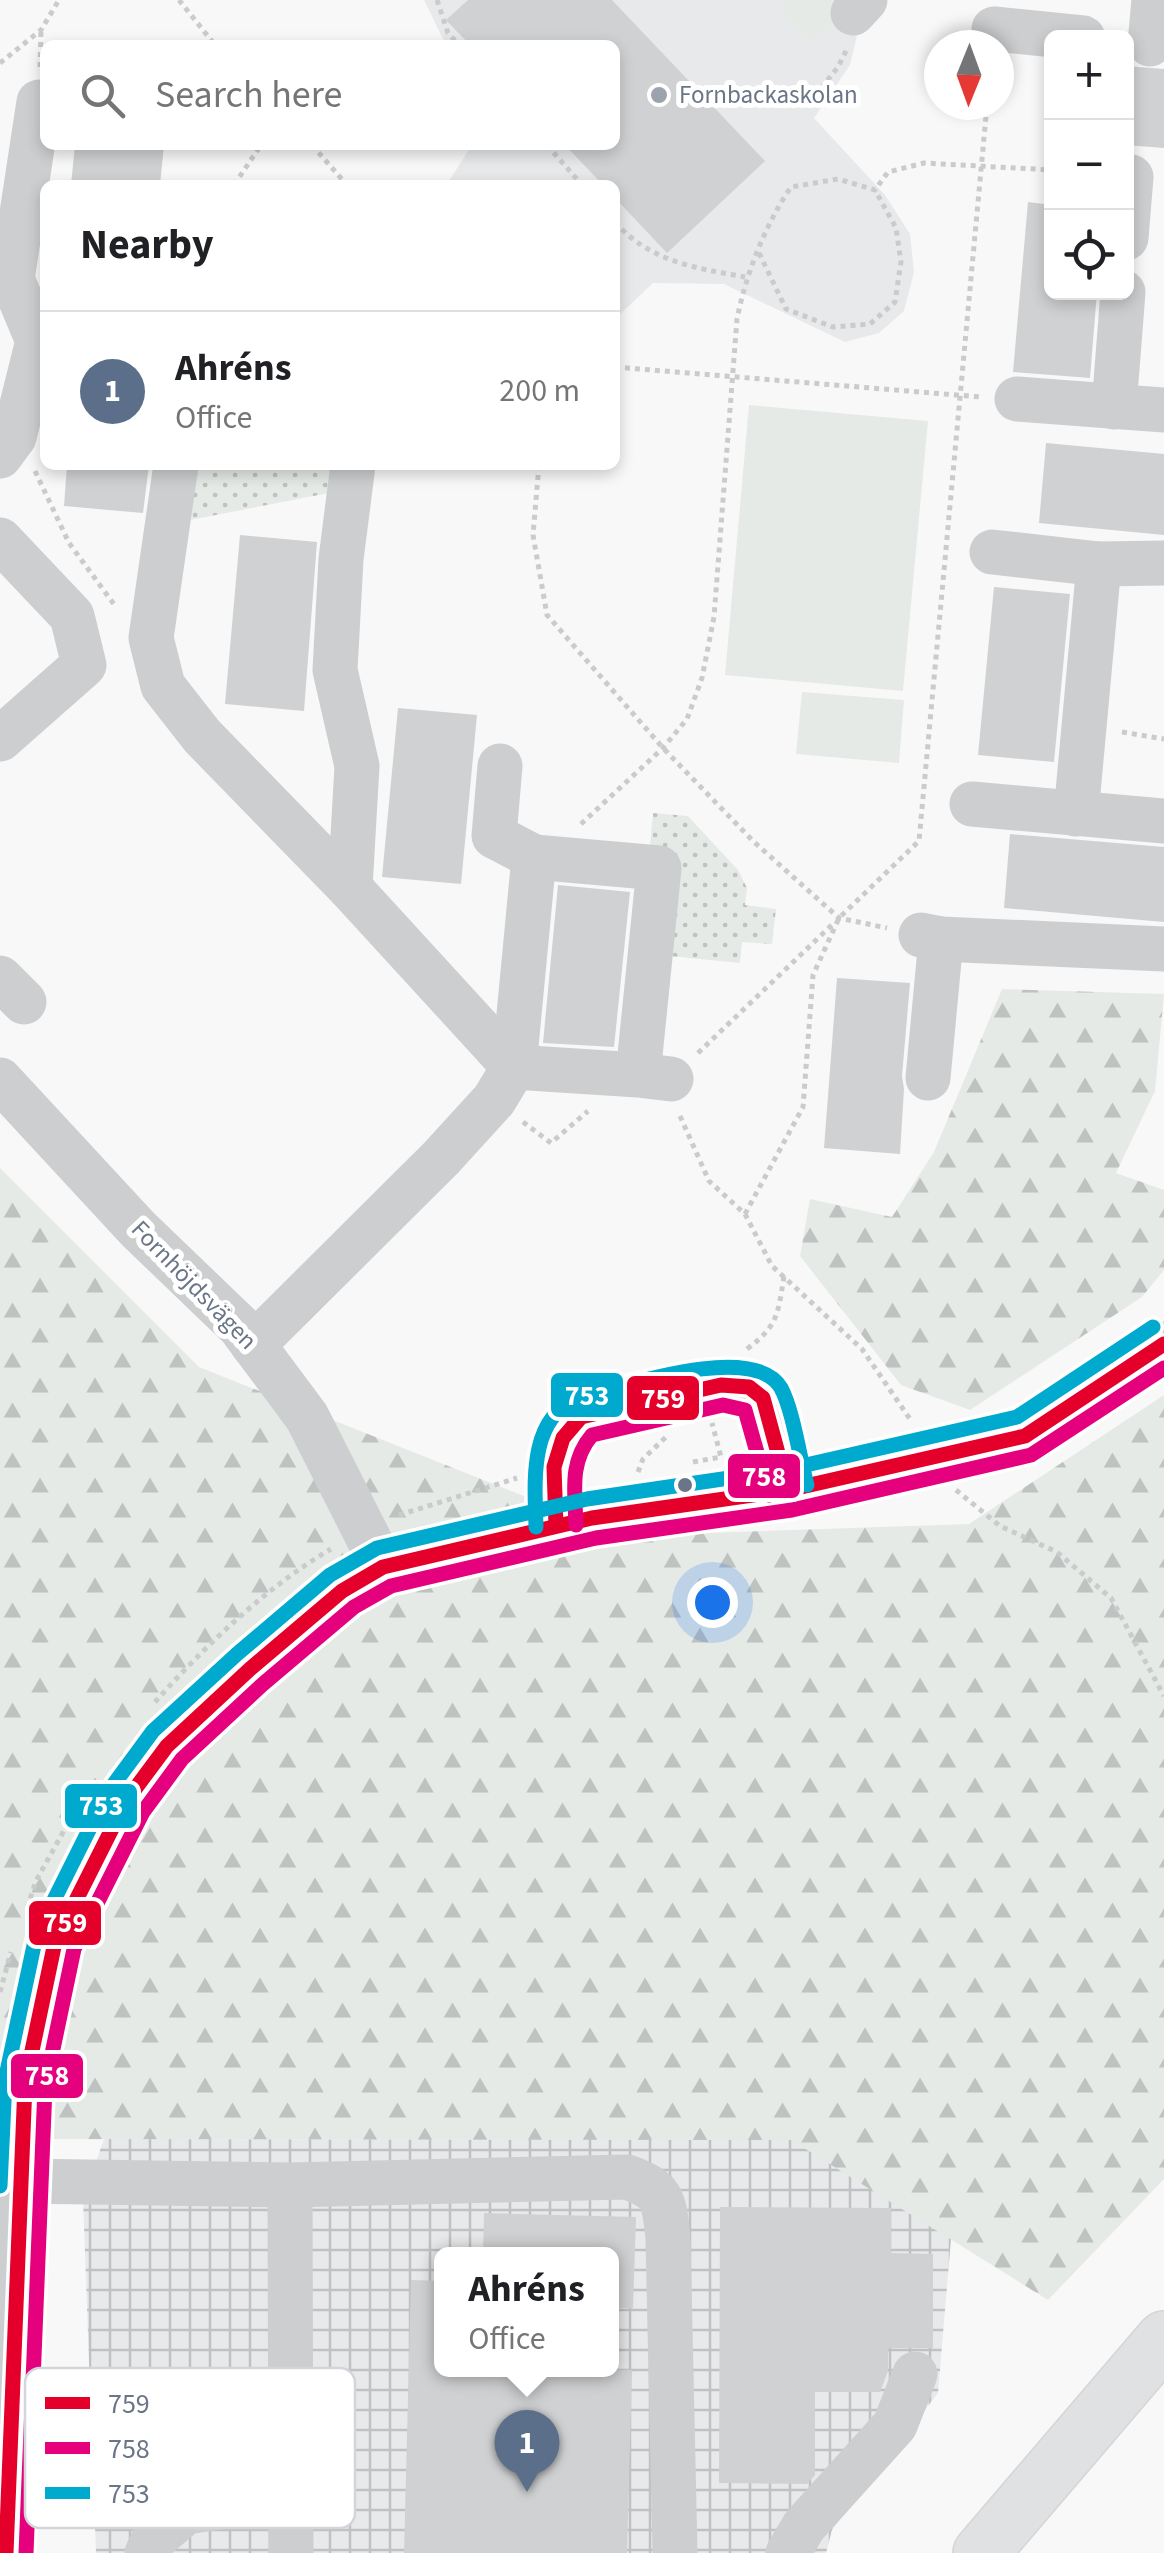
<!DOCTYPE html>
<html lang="en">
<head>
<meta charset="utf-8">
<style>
  :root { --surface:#fff; --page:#f6f6f6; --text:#202124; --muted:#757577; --line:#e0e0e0; --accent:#1a73e8 }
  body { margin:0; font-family:"Source Sans 3",sans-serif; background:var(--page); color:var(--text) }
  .controls { position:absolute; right:30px; top:30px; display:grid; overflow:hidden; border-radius:15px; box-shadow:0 5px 15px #0003 }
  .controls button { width:90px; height:90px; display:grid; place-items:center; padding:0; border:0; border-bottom:2px solid var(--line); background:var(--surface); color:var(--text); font:50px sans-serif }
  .compass { position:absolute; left:924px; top:30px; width:90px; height:90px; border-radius:50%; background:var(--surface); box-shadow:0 5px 15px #0003; rotate:181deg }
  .you { position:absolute; left:712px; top:1602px; width:35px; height:35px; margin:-25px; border:8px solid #fff; border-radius:50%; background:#1a73e8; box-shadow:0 0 0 15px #1a73e833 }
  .badge { display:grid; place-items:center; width:65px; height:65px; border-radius:50%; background:var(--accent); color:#fff; font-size:32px; font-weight:700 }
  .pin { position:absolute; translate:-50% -82px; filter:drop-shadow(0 2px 5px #0008) }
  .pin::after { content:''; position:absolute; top:52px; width:35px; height:30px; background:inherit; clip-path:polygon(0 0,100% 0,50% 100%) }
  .popup { position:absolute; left:434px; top:2247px; width:185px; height:130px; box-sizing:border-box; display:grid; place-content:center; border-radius:15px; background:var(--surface); filter:drop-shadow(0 2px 8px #0005); font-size:32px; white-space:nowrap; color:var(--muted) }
  .popup b { font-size:38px; color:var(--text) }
  .popup::after { content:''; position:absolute; left:50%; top:100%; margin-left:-20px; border:20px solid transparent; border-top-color:var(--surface) }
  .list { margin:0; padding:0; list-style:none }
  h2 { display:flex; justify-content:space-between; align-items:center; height:130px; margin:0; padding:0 40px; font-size:42px }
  h2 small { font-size:32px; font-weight:400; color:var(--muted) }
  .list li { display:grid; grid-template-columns:65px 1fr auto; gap:30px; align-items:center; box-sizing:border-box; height:160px; padding:0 40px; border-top:2px solid var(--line) }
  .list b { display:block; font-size:38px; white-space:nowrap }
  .list p { margin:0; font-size:32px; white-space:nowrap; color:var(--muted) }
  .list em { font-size:32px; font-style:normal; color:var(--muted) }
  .icon { flex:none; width:55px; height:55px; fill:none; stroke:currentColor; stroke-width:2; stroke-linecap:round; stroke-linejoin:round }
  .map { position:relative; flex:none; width:1164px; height:2553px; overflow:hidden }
  .search { position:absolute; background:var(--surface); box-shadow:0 5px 15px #0003; left:40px; top:40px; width:580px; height:110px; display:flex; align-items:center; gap:25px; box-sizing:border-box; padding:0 35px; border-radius:15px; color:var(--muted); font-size:38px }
  .panel { position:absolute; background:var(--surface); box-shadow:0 5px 15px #0003; left:40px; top:180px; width:580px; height:290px; border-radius:15px }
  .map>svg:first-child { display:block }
</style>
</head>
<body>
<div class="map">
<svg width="1164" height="2553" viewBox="0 0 1164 2553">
  <defs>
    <pattern id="industrial-grid" width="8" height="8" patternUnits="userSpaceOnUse" patternTransform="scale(2.5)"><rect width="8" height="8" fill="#e8e9ea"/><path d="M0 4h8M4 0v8" fill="none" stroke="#c0c1c3"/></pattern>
    <pattern id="green-dots" width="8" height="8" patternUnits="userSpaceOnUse" patternTransform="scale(2.5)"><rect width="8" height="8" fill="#e6eae6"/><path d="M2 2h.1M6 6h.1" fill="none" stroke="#bec2c0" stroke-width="1.8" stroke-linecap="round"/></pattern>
    <pattern id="forest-firs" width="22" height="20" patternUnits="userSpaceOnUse" patternTransform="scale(2.5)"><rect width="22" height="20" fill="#e6eae6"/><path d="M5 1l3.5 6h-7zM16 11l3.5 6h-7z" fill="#bec2c0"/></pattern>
  </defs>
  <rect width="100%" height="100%" fill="#f8f8f8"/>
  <!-- built -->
  <path fill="#e8e9ea" d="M 424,0 L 882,0 L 859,27 L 850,65 L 814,118 L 885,195 L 910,234 L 914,272 L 904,311 L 879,333 L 845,342 L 724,284 L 653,283 L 615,319 L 615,185 L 447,184 L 472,145 L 615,145 L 615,45 L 446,45 Z"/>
  <!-- industrial -->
  <path fill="url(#industrial-grid)" fill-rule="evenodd" d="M 104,2139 L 792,2140 L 951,2239 L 938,2393 L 832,2530 L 826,2553 L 96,2553 L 83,2198 ZM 442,2254 L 612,2254 L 612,2370 L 442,2370 Z"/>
  <!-- green -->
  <g fill="url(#green-dots)">
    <path d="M 191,465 L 332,465 L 329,493 L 185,521 Z"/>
    <path d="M 653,813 L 688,816 L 738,870 L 747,888 L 745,905 L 776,909 L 772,944 L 742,942 L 740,963 L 669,956 L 649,858 Z"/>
  </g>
  <!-- forest -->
  <g fill="url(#forest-firs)">
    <path d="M 1002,989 L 1164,994 L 1155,1091 L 1116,1173 L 1164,1190 L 1164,1270 L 1142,1297 L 970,1410 L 901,1385 L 800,1256 L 810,1199 L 892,1217 L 934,1152 Z"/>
    <path d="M 0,1168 L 199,1367 L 529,1498 L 704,1533 L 969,1524 L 1164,1395 L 1164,2179 L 1048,2300 L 791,2140 L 0,2139 Z"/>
  </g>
  <!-- pitch -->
  <g fill="#e6eae6">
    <path d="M 786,0 L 854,0 L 812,42 L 778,8 Z"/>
    <path d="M 749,405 L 928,421 L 903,691 L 725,675 Z"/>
    <path d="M 802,692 L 904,700 L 899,763 L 796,754 Z"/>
  </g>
  <!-- building -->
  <g fill="#d0d1d2">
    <path d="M 468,0 L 612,0 L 765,161 L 667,253 L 615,198 L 615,185 L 603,185 L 565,145 L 615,145 L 615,45 L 470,45 L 446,20 Z"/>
    <path d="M 1126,66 L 1164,69 L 1164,148 L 1126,145 Z"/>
    <path d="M 75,145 L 164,145 L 160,185 L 71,185 Z"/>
    <path d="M 1028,202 L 1052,205 L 1052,292 L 1097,292 L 1090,378 L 1013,372 Z"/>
    <path d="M 1046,443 L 1164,454 L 1164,535 L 1039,523 Z"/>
    <path d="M 67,465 L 149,465 L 143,513 L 64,506 Z"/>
    <path d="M 240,535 L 317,542 L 304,711 L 225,704 Z"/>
    <path d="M 994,587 L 1070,594 L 1054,762 L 978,755 Z"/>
    <path d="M 398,708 L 477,715 L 461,884 L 382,877 Z"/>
    <path d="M 1010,834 L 1164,847 L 1164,922 L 1004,908 Z"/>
    <path d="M 558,885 L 630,892 L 614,1047 L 543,1043 Z"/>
    <path d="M 837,978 L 910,983 L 902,1076 L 904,1089 L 900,1154 L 824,1148 Z"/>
    <path d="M 720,2207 L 891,2208 L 891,2253 L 933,2254 L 933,2348 L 888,2348 L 888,2371 L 880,2392 L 815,2392 L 815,2475 L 807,2484 L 719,2483 Z"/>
    <path d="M 484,2213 L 636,2217 L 633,2308 L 612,2308 L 612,2254 L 483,2254 Z"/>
    <path d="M 411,2280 L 442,2281 L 442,2370 L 632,2370 L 627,2553 L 404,2553 Z"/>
  </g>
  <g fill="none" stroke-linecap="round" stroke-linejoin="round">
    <!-- highway casing -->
    <g stroke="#d5d5d6" stroke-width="58">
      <path id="highway" d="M 981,2553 L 1164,2339"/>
    </g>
    <!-- path -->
    <g stroke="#cacbcc" stroke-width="5" stroke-dasharray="5 5" stroke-linecap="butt">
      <path d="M 179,0 L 215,45"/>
      <path d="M 437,0 L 448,33 L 459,45"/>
      <path d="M 0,63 L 41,30 L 59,0"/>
      <path d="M 40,67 L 41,30"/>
      <path d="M 815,96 L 838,67 L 847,49"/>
      <path d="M 312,145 L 347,185"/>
      <path d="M 547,145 L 582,185"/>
      <path d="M 234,185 L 261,145"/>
      <path d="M 615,222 C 650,262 696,268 745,277"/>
      <path d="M 759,253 L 786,309 L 833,327 L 870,324 L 895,302 L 901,262 L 896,228 L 875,190"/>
      <path d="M 615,367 L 981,397"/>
      <path d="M 539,465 L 533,535 L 547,615 L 663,748 L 753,841 L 839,918 L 887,928"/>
      <path d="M 35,471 L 69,543 L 116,607"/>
      <path d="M 1122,732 L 1164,739"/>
      <path d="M 581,824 L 663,748 L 687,719 L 702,678 L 714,617 L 737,319 C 746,274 765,225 791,187 L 838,179 L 875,190 L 888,172 L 924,163 L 1052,170"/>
      <path d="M 698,1053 L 835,922"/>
      <path d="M 680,1116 L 709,1181 L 745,1214 L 772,1266 L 862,1349 L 912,1422"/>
      <path d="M 523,1122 L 551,1143 L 588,1111"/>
      <path d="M 745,1214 L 803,1107 L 813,975 L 839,918 L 919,841 L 987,105"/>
      <path d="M 747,1349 C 778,1326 778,1314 784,1276"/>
      <path d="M 693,1462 L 721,1457 L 712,1423"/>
      <path d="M 638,1472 L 643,1459 L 667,1436"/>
      <path d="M 956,1490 L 1000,1526 L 1057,1552 L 1111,1598 L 1164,1696"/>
      <path d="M 399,1515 L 517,1478"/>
      <path d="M 155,1702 C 206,1645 265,1588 331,1549"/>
      <path d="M 27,1908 L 36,1881 L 87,1789"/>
      <path d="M 0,1992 L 11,1952"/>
    </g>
    <!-- minor -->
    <g stroke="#cdcecf" stroke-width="45">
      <path d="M 853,13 L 865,0"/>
      <path d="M 994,29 L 1083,38"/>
      <path d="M 1150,44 L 1154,0"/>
      <path d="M 1126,238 L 1131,177"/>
      <path d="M 1017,399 L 1164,410"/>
      <path d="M 1114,407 L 1123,292"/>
      <path d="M 0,456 L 14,437 L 38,341 L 12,279 L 39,102"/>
      <path d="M 176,465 L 151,638 L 163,686 L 202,736 L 350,888 L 514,1067 L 494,1100 L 441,1158 L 253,1345"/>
      <path d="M 0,540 L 72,616 L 84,665 L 0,739"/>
      <path d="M 992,552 L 1099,564 L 1164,563"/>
      <path d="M 500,766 L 494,836 L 534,857"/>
      <path d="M 972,804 L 1164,821"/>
      <path d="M 1076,814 L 1099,564"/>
      <path d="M 350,888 L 357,766 L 335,670 L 341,559 L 353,465"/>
      <path d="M 921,935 L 941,939 L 1164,949"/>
      <path d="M 0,978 L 24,1002"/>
      <path d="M 638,1075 L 514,1067 L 534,857 L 659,868 L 638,1075 L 671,1079"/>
      <path d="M 928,1078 L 941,939"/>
      <path d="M 0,1080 L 138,1229 L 240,1327 L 307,1417 L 383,1567"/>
      <path d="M 556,1526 L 554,1467 L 563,1438 L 581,1417 L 721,1385 L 749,1387 L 763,1398 L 788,1490"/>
      <path d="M 20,2181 L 290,2185 L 627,2177 C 664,2190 664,2200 668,2238 L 675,2553"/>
      <path d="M 290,2185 L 291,2553"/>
      <path d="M 6,2553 L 11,2371 L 25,2084 L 55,1942 L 126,1801 L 167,1746 L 250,1669 L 342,1591 L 383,1567 L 592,1518 L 788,1490 L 1025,1436 L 1164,1344"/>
      <path d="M 147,2553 L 154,2539 L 186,2512 L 291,2496"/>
      <path d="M 788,2553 L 804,2526 L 895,2425 L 915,2374"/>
    </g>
    <!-- highway -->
    <use href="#highway" stroke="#e0e1e2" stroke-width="55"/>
    <!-- bus-1 casing -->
    <g stroke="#fff" stroke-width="22">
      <g id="bus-1">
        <path d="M 556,1526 L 554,1467 L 563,1438 L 581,1417 L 721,1385 L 749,1387 L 763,1398 L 788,1490"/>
        <path d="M 6,2553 L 25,2084 L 55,1942 L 126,1801 L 167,1746 L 250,1669 L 342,1591 L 383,1567 L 592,1518 L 788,1490 L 1025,1436 L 1164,1344"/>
      </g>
    </g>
    <!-- bus-2 casing -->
    <g stroke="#fff" stroke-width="22">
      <g id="bus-2">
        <path d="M 576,1525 C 575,1492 569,1462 592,1435 L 723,1405 L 745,1410 L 769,1495"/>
        <path d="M 26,2553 L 45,2087 L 74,1949 L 143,1812 L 182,1759 L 263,1684 L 354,1607 L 391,1586 L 596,1538 L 792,1510 L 1031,1455 L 1164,1368"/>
      </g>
    </g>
    <!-- bus-3 casing -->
    <g stroke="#fff" stroke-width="22">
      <g id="bus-3">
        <path d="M 536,1527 C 535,1483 528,1420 577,1398 C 621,1387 754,1341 781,1388 C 793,1410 800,1459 807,1485"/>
        <path d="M 0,2186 L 5,2081 L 36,1936 L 108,1792 L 153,1731 L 237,1654 L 330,1575 L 377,1548 L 587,1499 L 784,1470 L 1017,1417 L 1153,1327"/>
      </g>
    </g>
    <!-- bus-1 -->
    <use href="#bus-1" stroke="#e4002b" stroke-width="15"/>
    <!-- bus-2 -->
    <use href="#bus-2" stroke="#e5007d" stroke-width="15"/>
    <!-- bus-3 -->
    <use href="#bus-3" stroke="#00a9ce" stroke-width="15"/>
  </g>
  <!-- markers -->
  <circle fill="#9ca3af" stroke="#fff" stroke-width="4" cx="659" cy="95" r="10"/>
  <circle fill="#6a7587" stroke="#fff" stroke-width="4" cx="685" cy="1485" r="9"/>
  <g text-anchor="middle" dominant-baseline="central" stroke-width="10" stroke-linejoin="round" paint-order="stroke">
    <!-- poi labels -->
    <g font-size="25" fill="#6a7587" stroke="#fff" text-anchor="start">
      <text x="679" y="95">Fornbackaskolan</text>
    </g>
    <!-- street labels -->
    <g font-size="25" fill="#6a7587" stroke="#fff">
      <text transform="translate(194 1285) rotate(46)">Fornhöjdsvägen</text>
    </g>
  </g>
  <!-- legend -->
  <rect x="25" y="2368" width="330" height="160" rx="15" fill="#fff" stroke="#d2d6db" stroke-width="2.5"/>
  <rect x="45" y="2397" width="45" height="12" fill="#e4002b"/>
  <rect x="45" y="2442" width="45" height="12" fill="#e5007d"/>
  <rect x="45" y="2487" width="45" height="12" fill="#00a9ce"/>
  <g font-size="28" fill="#6a7587">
    <text x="108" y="2413">759</text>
    <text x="108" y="2458">758</text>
    <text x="108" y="2503">753</text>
  </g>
  <g stroke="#fff" stroke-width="4">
    <rect x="549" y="1371" width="76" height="48" rx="10" fill="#00a9ce"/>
    <rect x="625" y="1374" width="76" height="48" rx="10" fill="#e4002b"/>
    <rect x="726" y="1452" width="76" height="48" rx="10" fill="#e5007d"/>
    <rect x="63" y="1782" width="76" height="48" rx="10" fill="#00a9ce"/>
    <rect x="27" y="1899" width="76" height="48" rx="10" fill="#e4002b"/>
    <rect x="9" y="2052" width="76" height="48" rx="10" fill="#e5007d"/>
  </g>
  <g font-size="28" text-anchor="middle" font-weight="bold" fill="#fff">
    <text x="587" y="1405">753</text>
    <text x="663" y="1408">759</text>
    <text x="764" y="1486">758</text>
    <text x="101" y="1815">753</text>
    <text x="65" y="1932">759</text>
    <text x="47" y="2085">758</text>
  </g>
</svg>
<div class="controls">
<button>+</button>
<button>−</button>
<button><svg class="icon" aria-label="locate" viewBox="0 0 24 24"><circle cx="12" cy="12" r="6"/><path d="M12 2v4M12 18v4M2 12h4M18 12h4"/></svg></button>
</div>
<svg class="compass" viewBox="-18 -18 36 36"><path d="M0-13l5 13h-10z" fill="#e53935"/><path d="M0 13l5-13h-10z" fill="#757577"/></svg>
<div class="you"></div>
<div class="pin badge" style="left:527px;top:2492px;background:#5c6f8a">1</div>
<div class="popup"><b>Ahréns</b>Office</div>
<div class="search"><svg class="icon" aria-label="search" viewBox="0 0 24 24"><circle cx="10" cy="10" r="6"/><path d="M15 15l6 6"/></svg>Search here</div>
<section class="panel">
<h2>Nearby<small></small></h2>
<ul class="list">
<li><span class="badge" style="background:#5c6f8a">1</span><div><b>Ahréns</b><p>Office</p></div><em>200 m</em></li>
</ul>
</section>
</div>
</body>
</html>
